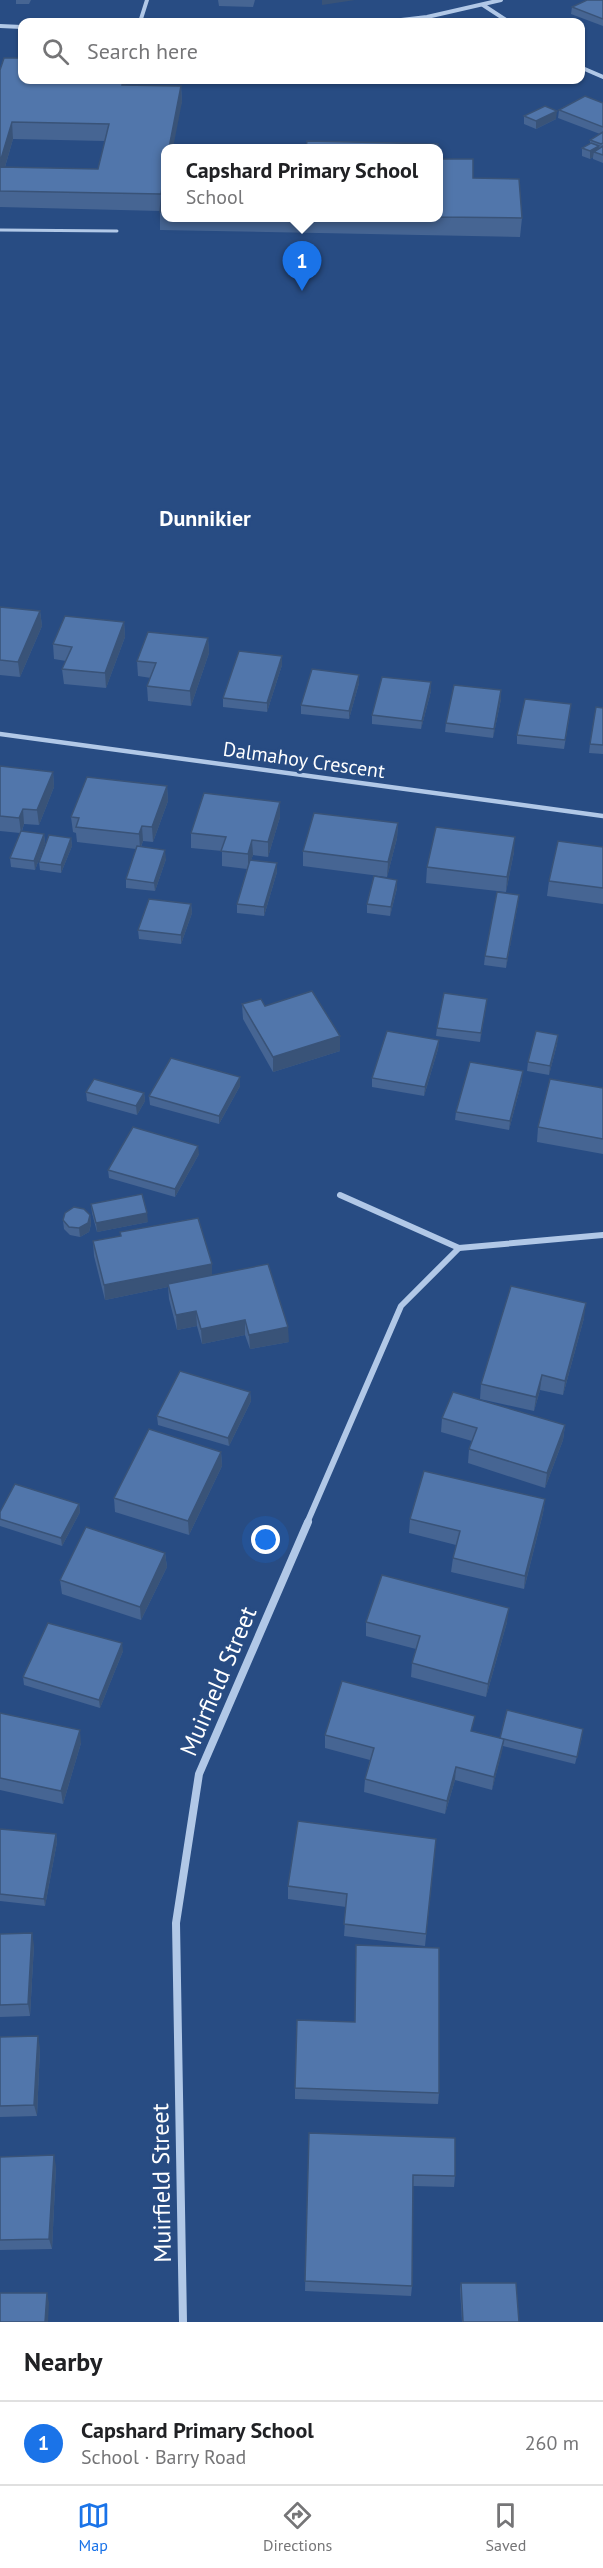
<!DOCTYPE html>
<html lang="en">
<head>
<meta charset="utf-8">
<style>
  :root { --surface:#fff; --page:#f6f6f6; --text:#202124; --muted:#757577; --line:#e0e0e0; --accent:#1a73e8 }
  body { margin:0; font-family:"PT Sans",sans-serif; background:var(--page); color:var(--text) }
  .you { position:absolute; left:266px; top:1540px; width:21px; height:21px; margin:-15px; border:4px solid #fff; border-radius:50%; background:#1a73e8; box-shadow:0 0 0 9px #1a73e833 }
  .badge { display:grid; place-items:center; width:39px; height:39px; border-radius:50%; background:var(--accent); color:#fff; font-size:20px; font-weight:700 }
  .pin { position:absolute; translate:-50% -50px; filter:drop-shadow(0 2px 3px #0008) }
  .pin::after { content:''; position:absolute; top:32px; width:21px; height:18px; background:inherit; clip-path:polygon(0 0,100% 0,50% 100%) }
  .popup { position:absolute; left:161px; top:144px; width:282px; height:78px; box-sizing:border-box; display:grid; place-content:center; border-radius:12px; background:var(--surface); filter:drop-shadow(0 2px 4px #0005); font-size:20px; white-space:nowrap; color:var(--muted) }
  .popup b { font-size:22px; color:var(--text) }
  .popup::after { content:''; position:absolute; left:50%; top:100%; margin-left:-12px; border:12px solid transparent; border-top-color:var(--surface) }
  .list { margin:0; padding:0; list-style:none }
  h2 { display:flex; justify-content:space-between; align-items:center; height:78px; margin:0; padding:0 24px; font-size:26px }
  h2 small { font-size:20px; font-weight:400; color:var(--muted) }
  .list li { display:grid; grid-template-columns:39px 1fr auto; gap:18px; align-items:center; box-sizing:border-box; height:84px; padding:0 24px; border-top:2px solid var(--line) }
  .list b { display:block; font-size:22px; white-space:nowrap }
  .list p { margin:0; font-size:20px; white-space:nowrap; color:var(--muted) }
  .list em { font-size:20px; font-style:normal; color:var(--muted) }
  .icon { flex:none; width:33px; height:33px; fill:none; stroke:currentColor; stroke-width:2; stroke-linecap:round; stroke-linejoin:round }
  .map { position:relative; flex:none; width:603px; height:2322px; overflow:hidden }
  .search { position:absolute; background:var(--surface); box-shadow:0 2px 4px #0004; left:18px; right:18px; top:18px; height:66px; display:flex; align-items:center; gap:15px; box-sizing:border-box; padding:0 21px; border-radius:12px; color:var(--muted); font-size:22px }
  .sheet { height:162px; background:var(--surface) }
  nav { display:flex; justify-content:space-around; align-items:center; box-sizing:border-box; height:84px; border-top:2px solid var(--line); background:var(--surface); font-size:16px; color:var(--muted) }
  nav a { display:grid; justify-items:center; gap:3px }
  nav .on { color:var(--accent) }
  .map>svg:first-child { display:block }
</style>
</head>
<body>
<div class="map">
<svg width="603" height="2322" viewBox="0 0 603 2322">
  <rect width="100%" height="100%" fill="#284c83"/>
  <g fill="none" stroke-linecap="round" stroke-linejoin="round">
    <!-- lane -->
    <path stroke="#b1c8e7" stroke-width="3" d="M 0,230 L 117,231"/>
    <!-- street-far3 -->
    <g stroke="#b1c8e7" stroke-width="4">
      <path d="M 483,5 L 509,22"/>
      <path d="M 140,22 L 147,0"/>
      <path d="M 384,22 L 427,17 L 501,0"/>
      <path d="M 0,26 L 22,27"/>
      <path d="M 580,67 L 603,77"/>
    </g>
    <!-- street-far2 -->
    <path stroke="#b1c8e7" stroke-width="4.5" d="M 0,734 L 603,816"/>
    <!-- street-far1 -->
    <g stroke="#b1c8e7" stroke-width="6">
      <path d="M 340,1195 L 459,1248"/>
      <path d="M 307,1523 L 401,1306 L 459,1248 L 603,1235"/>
    </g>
    <!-- street -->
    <path stroke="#b1c8e7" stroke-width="8" d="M 183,2322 L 176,1923 L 199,1774 L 308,1522"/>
  </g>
  <!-- wall -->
  <g fill="#466593" fill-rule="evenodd">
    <path d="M 16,0 L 31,0 L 29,4 L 16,4 Z"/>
    <path d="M 203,0 L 255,0 L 253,7 L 219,6 L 218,0 Z"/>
    <path d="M 603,0 L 603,26 L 571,14 L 572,7 Z"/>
    <path d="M 0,70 L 126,85 L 181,86 L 182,102 L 165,148 L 165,218 L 438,218 L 438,159 L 473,178 L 522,218 L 520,237 L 160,230 L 160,211 L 0,207 ZM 13,139 L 105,141 L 98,169 L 5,167 Z"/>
    <path d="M 603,103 L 603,163 L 593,159 L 593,157 L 590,159 L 582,156 L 582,148 L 590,144 L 590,140 L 600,134 L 558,118 L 559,110 Z"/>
    <path d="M 524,116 L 556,119 L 536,129 L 524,124 Z"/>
    <path d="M 0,607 L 40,611 L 42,626 L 20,677 L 0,675 Z"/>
    <path d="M 124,622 L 125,637 L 106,688 L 64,684 L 62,669 L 66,661 L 54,659 L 53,644 Z"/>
    <path d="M 208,638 L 209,653 L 191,706 L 148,701 L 147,686 L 151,678 L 138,676 L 137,661 Z"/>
    <path d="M 282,665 L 267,712 L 223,707 L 223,698 Z"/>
    <path d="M 359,683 L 349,719 L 301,714 L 301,705 Z"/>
    <path d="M 501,690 L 501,699 L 493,738 L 445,732 L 446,723 Z"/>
    <path d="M 431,691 L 421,729 L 372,724 L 372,715 Z"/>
    <path d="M 603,708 L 603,754 L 589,753 L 590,744 Z"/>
    <path d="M 570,713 L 564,749 L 517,744 L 517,735 Z"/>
    <path d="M 0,766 L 53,772 L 54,787 L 39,825 L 24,824 L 22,831 L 44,834 L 45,843 L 35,870 L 11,867 L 10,858 L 20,833 L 0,831 Z"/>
    <path d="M 167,786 L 168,801 L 153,842 L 143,841 L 141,847 L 166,859 L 155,891 L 126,888 L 126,879 L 136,849 L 77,842 L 76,833 L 73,832 L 71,817 Z"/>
    <path d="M 280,817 L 268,857 L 253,855 L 251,860 L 277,863 L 277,872 L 264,916 L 237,913 L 237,904 L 247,869 L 222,866 L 222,851 L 191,848 L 191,833 Z"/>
    <path d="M 398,823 L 397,838 L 387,877 L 303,866 L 303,851 Z"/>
    <path d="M 71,838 L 72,846 L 61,873 L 40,870 L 39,862 Z"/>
    <path d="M 603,847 L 603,904 L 547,896 L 549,881 Z"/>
    <path d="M 514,852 L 506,892 L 426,883 L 427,867 Z"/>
    <path d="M 397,888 L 390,916 L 367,913 L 367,904 Z"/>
    <path d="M 518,903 L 506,968 L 484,965 L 485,956 Z"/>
    <path d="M 191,904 L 192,913 L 181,944 L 139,939 L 138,930 Z"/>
    <path d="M 487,999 L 480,1042 L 436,1036 L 437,1028 Z"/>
    <path d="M 242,1004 L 265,1006 L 340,1036 L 340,1051 L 273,1072 L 243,1019 Z"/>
    <path d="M 558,1035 L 557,1044 L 549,1075 L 527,1071 L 528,1062 Z"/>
    <path d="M 439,1040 L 438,1049 L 424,1096 L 372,1087 L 372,1078 Z"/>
    <path d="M 522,1080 L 509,1130 L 455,1120 L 456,1112 Z"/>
    <path d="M 240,1086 L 219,1124 L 150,1105 L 149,1096 Z"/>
    <path d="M 603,1088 L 603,1154 L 537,1142 L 538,1127 Z"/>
    <path d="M 86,1092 L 144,1093 L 145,1101 L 137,1115 L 87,1101 Z"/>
    <path d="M 199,1154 L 175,1197 L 109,1178 L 108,1170 Z"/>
    <path d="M 91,1204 L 148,1222 L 97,1232 L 92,1213 Z"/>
    <path d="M 90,1215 L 91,1224 L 89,1232 L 80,1237 L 70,1235 L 64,1229 L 63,1220 Z"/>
    <path d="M 120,1232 L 212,1275 L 289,1342 L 250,1349 L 245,1335 L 202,1344 L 197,1326 L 177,1330 L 169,1299 L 168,1287 L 105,1300 L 94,1256 L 93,1241 L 120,1236 Z"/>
    <path d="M 584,1318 L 563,1395 L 540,1390 L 534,1411 L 480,1399 L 481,1384 Z"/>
    <path d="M 250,1392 L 251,1401 L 229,1446 L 158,1425 L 157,1416 Z"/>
    <path d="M 442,1418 L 565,1425 L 563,1440 L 545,1488 L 468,1463 L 469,1449 L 472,1441 L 441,1432 Z"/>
    <path d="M 221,1452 L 222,1466 L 189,1535 L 115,1512 L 114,1498 Z"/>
    <path d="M 545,1499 L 543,1513 L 524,1589 L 451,1572 L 453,1558 L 456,1545 L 409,1533 L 410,1519 Z"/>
    <path d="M 79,1504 L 80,1512 L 62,1546 L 0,1526 L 0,1512 Z"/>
    <path d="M 165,1553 L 167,1567 L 141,1620 L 62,1594 L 60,1580 Z"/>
    <path d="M 366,1622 L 507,1622 L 486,1697 L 411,1677 L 412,1663 L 416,1649 L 366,1636 Z"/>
    <path d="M 123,1651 L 100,1708 L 24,1685 L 23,1677 Z"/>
    <path d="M 0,1713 L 81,1743 L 63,1804 L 0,1790 Z"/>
    <path d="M 473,1731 L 500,1738 L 582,1737 L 575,1764 L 503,1746 L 492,1790 L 455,1780 L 445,1814 L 364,1792 L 365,1779 L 370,1760 L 325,1748 L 325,1735 Z"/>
    <path d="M 0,1829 L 56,1834 L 57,1842 L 45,1906 L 0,1901 Z"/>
    <path d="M 436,1839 L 425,1946 L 344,1936 L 346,1907 L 288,1899 L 288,1886 Z"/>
    <path d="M 0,1934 L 34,1945 L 30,2016 L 0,2017 Z"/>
    <path d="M 0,2037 L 40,2048 L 37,2116 L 0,2117 Z"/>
    <path d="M 295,2088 L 439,2093 L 438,2104 L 295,2099 Z"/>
    <path d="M 309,2133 L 455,2176 L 454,2187 L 413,2186 L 412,2286 L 411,2296 L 305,2291 Z"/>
    <path d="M 0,2157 L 56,2166 L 52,2249 L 0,2250 Z"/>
    <path d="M 461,2283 L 519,2322 L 462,2322 L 460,2288 Z"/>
  </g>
  <!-- shaded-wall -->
  <g fill="#395378">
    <path d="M 322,0 L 355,0 L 322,5 Z"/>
    <path d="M 123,80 L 127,80 L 122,101 L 122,85 Z"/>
    <path d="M 181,86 L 182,102 L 173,148 L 169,148 Z"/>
    <path d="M 557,111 L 556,119 L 536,129 L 536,121 Z"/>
    <path d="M 12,122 L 13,139 L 0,184 L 0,162 Z"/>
    <path d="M 599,146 L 598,153 L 594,152 L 593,157 L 590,159 L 590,151 Z"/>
    <path d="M 40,611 L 42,626 L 20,677 L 18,662 Z"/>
    <path d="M 124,622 L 125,637 L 106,688 L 105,673 Z"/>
    <path d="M 208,638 L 209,653 L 191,706 L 190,691 Z"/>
    <path d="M 282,656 L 282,665 L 267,712 L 267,703 Z"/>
    <path d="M 359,675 L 359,683 L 349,719 L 349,711 Z"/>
    <path d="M 431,682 L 431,691 L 421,729 L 422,721 Z"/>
    <path d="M 501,690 L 501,699 L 493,738 L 494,729 Z"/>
    <path d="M 53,772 L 54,787 L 39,825 L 37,810 Z"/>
    <path d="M 167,786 L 168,801 L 153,842 L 152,827 Z"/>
    <path d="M 280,802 L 280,817 L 268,857 L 268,842 Z"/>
    <path d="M 23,809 L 24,824 L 21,833 L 19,818 Z"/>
    <path d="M 398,823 L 397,838 L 387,877 L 388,862 Z"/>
    <path d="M 142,826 L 143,841 L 140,849 L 139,834 Z"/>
    <path d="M 44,834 L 45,843 L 35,870 L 34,861 Z"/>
    <path d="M 515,837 L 514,852 L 506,892 L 507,877 Z"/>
    <path d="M 71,838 L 72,846 L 61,873 L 61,865 Z"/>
    <path d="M 252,840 L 253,855 L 248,869 L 248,854 Z"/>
    <path d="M 165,850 L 166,859 L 155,891 L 154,883 Z"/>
    <path d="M 277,863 L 277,872 L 264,916 L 264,907 Z"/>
    <path d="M 397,880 L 397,888 L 390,916 L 391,907 Z"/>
    <path d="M 519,895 L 518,903 L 506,968 L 507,959 Z"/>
    <path d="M 191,904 L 192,913 L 181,944 L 181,935 Z"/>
    <path d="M 487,999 L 486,1007 L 480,1042 L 481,1033 Z"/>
    <path d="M 558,1035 L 557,1044 L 549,1075 L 550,1066 Z"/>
    <path d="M 340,1036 L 340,1051 L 273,1072 L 273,1057 Z"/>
    <path d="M 439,1040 L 438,1049 L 424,1096 L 425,1087 Z"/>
    <path d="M 523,1071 L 522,1080 L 509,1130 L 510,1121 Z"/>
    <path d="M 240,1077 L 240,1086 L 219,1124 L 219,1116 Z"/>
    <path d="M 144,1093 L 145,1101 L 137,1115 L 136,1106 Z"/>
    <path d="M 198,1146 L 199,1154 L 175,1197 L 175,1189 Z"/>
    <path d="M 147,1213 L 148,1222 L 97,1232 L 96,1223 Z"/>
    <path d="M 90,1215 L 91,1224 L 89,1232 L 80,1237 L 79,1228 Z"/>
    <path d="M 212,1264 L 212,1278 L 168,1284 L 168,1287 L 105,1300 L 104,1285 Z"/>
    <path d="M 586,1303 L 584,1318 L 563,1395 L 565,1381 Z"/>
    <path d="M 196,1311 L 197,1326 L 177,1330 L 176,1315 Z"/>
    <path d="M 245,1320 L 245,1335 L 202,1344 L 201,1329 Z"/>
    <path d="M 288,1327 L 289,1342 L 250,1349 L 249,1335 Z"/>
    <path d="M 542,1375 L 540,1390 L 534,1411 L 536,1397 Z"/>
    <path d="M 250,1392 L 251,1401 L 229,1446 L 228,1438 Z"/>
    <path d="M 565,1425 L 563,1440 L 545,1488 L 547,1473 Z"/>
    <path d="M 221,1452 L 222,1466 L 189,1535 L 188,1521 Z"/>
    <path d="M 545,1499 L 543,1513 L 524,1589 L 525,1576 Z"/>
    <path d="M 79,1504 L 80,1512 L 62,1546 L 61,1538 Z"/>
    <path d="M 165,1553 L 167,1567 L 141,1620 L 140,1607 Z"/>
    <path d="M 509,1608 L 507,1622 L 486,1697 L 488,1684 Z"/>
    <path d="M 122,1643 L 123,1651 L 100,1708 L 99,1700 Z"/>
    <path d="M 80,1730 L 81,1743 L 63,1804 L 61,1791 Z"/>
    <path d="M 504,1739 L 502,1752 L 492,1790 L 494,1777 Z"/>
    <path d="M 456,1767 L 455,1780 L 445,1814 L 447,1801 Z"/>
    <path d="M 56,1834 L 57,1842 L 45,1906 L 44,1899 Z"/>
    <path d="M 32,1933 L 34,1945 L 30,2016 L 28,2004 Z"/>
    <path d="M 38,2036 L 40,2048 L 37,2116 L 34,2105 Z"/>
    <path d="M 54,2155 L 56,2166 L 52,2249 L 49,2239 Z"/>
    <path d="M 47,2293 L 49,2303 L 48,2322 L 45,2322 Z"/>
  </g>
  <!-- building -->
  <g fill="#5176ab" stroke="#395378" stroke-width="1.5">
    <path d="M 587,0 L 603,0 L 603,19 L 572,7 Z"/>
    <path d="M 4,58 L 22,58 L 22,80 L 123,80 L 122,85 L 181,86 L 169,148 L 165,148 L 165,168 L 161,194 L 0,191 L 0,167 L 98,169 L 109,124 L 12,122 L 0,162 L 0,70 Z"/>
    <path d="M 585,96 L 603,103 L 603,127 L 559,110 Z"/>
    <path d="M 545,106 L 557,111 L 536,121 L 524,116 Z"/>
    <path d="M 603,132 L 603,143 L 601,144 L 590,140 Z"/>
    <path d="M 307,141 L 438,144 L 438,148 L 306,148 Z"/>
    <path d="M 591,143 L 599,146 L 590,151 L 582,148 Z"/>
    <path d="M 603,146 L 603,155 L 594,152 Z"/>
    <path d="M 438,159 L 473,159 L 473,178 L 519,179 L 522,218 L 438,217 Z"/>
    <path d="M 165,168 L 165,212 L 160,212 Z"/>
    <path d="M 0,607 L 40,611 L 18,662 L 0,660 Z"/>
    <path d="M 65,616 L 124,622 L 105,673 L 62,669 L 72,647 L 53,644 Z"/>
    <path d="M 148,632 L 208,638 L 190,691 L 147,686 L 156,663 L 137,661 Z"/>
    <path d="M 239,651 L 282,656 L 267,703 L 223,698 Z"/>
    <path d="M 312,669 L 359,675 L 349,711 L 301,705 Z"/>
    <path d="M 382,677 L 431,682 L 422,721 L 372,715 Z"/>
    <path d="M 454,685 L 501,690 L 494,729 L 446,723 Z"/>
    <path d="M 525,699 L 571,704 L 565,740 L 517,735 Z"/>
    <path d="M 596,707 L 603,708 L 603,745 L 590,744 Z"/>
    <path d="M 0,766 L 53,772 L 37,810 L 23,809 L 19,818 L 0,816 Z"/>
    <path d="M 87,777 L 167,786 L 152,827 L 142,826 L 139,834 L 76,827 L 79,818 L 71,817 Z"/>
    <path d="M 204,793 L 280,802 L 268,842 L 252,840 L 248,854 L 221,851 L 226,837 L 191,833 Z"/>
    <path d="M 314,813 L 398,823 L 388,862 L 303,851 Z"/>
    <path d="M 436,827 L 515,837 L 507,877 L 427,867 Z"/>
    <path d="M 21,831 L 44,834 L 34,861 L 10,858 Z"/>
    <path d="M 49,835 L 71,838 L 61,865 L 39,862 Z"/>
    <path d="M 558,841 L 603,847 L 603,888 L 549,881 Z"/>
    <path d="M 137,846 L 165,850 L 154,883 L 126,879 Z"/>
    <path d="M 250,860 L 277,863 L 264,907 L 237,904 Z"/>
    <path d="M 374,876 L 397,880 L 391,907 L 367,904 Z"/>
    <path d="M 497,892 L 519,895 L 507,959 L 485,956 Z"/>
    <path d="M 149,899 L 191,904 L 181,935 L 138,930 Z"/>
    <path d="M 312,991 L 340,1036 L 273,1057 L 242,1004 L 261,999 L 265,1006 Z"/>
    <path d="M 444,993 L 487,999 L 481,1033 L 437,1028 Z"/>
    <path d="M 387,1031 L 439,1040 L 425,1087 L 372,1078 Z"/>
    <path d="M 536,1031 L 558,1035 L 550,1066 L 528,1062 Z"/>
    <path d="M 171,1058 L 240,1077 L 219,1116 L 149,1096 Z"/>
    <path d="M 470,1062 L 523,1071 L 510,1121 L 456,1112 Z"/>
    <path d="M 94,1079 L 144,1093 L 136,1106 L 86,1092 Z"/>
    <path d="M 550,1079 L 603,1088 L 603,1139 L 538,1127 Z"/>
    <path d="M 133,1127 L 198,1146 L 175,1189 L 108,1170 Z"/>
    <path d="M 142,1194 L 147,1213 L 96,1223 L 91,1204 Z"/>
    <path d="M 74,1207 L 84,1209 L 90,1215 L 88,1223 L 79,1228 L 69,1227 L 63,1220 L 65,1213 Z"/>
    <path d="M 198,1218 L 212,1264 L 104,1285 L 93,1241 L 121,1236 L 120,1232 Z"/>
    <path d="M 268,1264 L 288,1327 L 249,1335 L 245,1320 L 201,1329 L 196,1311 L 176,1315 L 168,1284 Z"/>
    <path d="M 511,1286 L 586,1303 L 565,1381 L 542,1375 L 536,1397 L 481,1384 Z"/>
    <path d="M 180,1371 L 250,1392 L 228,1438 L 157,1416 Z"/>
    <path d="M 453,1392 L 565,1425 L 547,1473 L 469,1449 L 477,1428 L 442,1418 Z"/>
    <path d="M 149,1429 L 221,1452 L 188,1521 L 114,1498 Z"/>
    <path d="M 424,1471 L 545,1499 L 525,1576 L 453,1558 L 460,1531 L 410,1519 Z"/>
    <path d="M 15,1484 L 79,1504 L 61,1538 L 0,1519 L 0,1512 Z"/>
    <path d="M 86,1527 L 165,1553 L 140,1607 L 60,1580 Z"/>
    <path d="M 382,1575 L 509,1608 L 488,1684 L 412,1663 L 420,1636 L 366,1622 Z"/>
    <path d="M 48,1623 L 122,1643 L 99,1700 L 23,1677 Z"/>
    <path d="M 342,1681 L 475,1716 L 471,1731 L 504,1739 L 494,1777 L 456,1767 L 447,1801 L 365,1779 L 374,1748 L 325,1735 Z"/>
    <path d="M 507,1710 L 583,1729 L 577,1757 L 500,1738 Z"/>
    <path d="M 0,1713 L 80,1730 L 61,1791 L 0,1778 Z"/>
    <path d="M 298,1821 L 436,1839 L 426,1934 L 344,1924 L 347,1894 L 288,1886 Z"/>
    <path d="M 0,1829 L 56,1834 L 44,1899 L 0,1894 Z"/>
    <path d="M 32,1933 L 28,2004 L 0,2005 L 0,1934 Z"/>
    <path d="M 356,1945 L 439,1948 L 439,2093 L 295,2088 L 297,2020 L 355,2022 Z"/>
    <path d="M 38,2036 L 34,2105 L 0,2106 L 0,2037 Z"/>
    <path d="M 309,2133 L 455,2138 L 455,2176 L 413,2175 L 412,2286 L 305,2281 Z"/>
    <path d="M 54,2155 L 49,2239 L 0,2240 L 0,2157 Z"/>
    <path d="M 461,2283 L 516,2283 L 519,2322 L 463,2322 Z"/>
    <path d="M 0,2293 L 47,2293 L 45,2322 L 0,2322 Z"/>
  </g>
  <g text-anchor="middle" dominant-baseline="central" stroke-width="6" stroke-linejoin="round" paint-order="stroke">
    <!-- street labels -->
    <g font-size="20" fill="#fff" stroke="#284c83">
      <text transform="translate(304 760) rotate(8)">Dalmahoy Crescent</text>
    </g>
    <!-- far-district labels -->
    <g font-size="22" font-weight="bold" fill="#fff" stroke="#284c83">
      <text x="205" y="518">Dunnikier</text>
    </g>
    <!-- near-street labels -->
    <g font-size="24" fill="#fff" stroke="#284c83">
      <text transform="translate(218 1681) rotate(-67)">Muirfield Street</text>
      <text transform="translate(161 2183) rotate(-91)">Muirfield Street</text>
    </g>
  </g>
</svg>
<div class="you"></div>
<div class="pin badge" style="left:302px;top:291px">1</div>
<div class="popup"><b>Capshard Primary School</b>School</div>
<div class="search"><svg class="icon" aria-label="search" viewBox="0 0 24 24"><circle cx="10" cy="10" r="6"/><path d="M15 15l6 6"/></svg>Search here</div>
</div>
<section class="sheet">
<h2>Nearby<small></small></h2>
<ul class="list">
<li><span class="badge">1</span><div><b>Capshard Primary School</b><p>School · Barry Road</p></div><em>260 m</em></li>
</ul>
</section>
<nav>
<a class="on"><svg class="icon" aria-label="map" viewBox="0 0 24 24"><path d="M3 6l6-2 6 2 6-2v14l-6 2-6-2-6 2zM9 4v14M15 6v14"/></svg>Map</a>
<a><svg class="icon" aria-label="directions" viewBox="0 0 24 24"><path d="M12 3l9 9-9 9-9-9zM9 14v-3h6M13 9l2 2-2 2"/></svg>Directions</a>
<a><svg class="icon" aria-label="saved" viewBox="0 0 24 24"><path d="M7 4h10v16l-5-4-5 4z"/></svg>Saved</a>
</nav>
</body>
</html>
